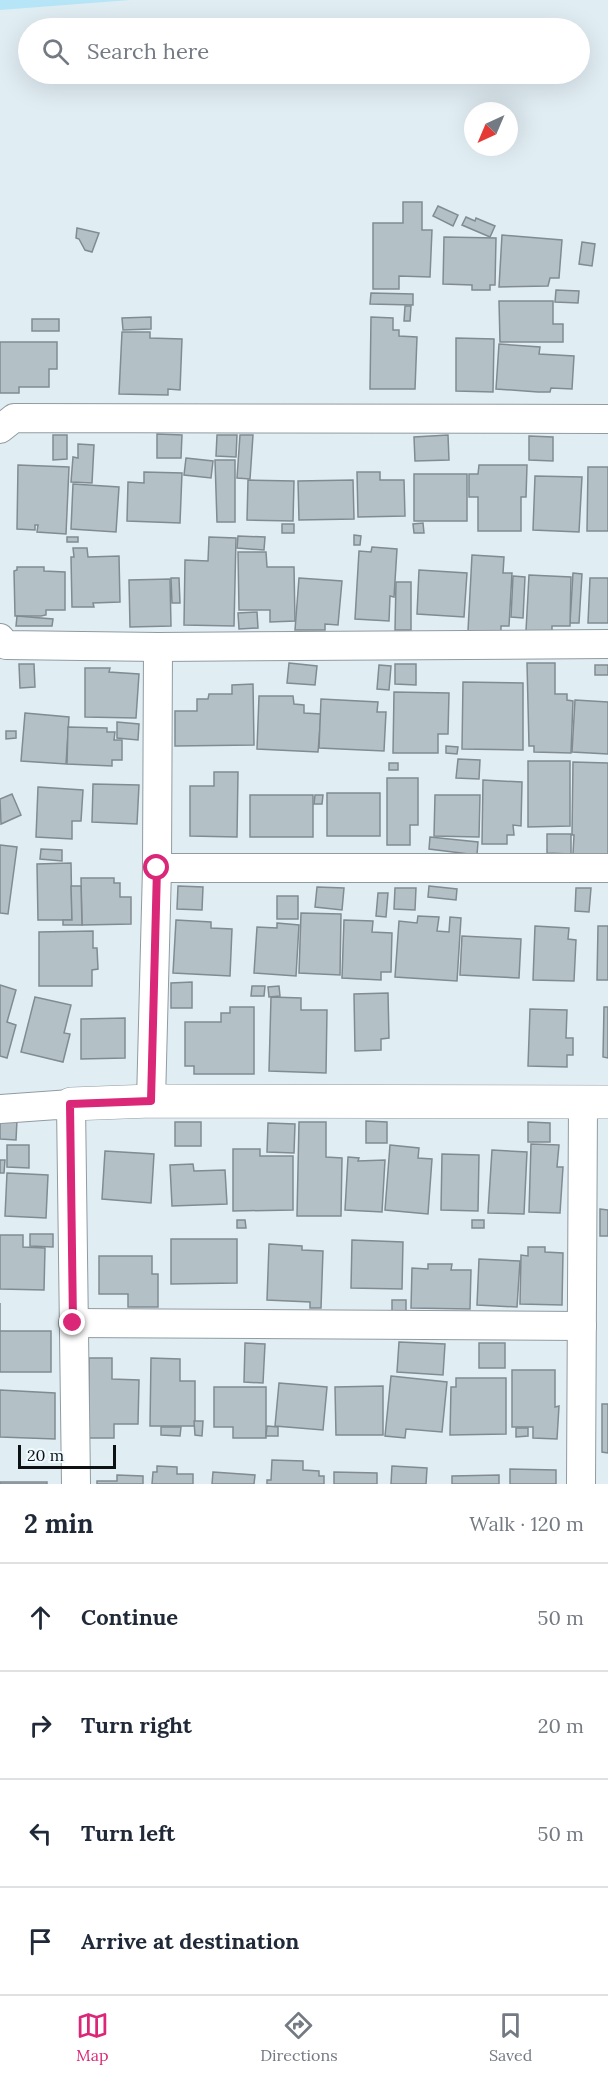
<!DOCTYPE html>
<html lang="en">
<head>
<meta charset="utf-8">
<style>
  :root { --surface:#fff; --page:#f2f2f3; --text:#1f2937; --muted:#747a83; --line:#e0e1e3; --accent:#db2777 }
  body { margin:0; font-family:Lora,serif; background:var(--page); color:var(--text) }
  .compass { position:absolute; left:464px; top:102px; width:54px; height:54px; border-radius:50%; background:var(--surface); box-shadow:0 6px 24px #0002; rotate:224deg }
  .scale { position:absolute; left:18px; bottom:15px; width:98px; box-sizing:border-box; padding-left:6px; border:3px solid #0d1113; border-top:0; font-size:16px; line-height:21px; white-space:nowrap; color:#0d1113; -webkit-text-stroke:4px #effafe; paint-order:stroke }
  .stop { position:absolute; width:18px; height:18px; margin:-14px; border:4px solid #db2777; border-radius:50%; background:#fff }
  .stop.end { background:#db2777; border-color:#fff; box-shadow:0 2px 6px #0008 }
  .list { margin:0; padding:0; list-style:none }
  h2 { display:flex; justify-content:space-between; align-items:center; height:78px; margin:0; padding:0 24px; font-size:26px }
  h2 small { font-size:20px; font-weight:400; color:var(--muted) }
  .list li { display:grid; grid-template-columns:39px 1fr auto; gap:18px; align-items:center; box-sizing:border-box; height:108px; padding:0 24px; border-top:2px solid var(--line) }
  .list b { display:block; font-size:22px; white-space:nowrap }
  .list em { font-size:20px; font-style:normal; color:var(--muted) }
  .icon { flex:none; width:33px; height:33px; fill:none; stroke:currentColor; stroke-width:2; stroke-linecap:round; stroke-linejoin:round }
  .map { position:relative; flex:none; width:608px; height:1484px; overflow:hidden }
  .search { position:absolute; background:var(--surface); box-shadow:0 6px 24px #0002; left:18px; right:18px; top:18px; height:66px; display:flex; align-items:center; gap:15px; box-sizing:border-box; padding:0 21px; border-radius:33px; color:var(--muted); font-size:22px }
  .sheet { height:510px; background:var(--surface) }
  nav { display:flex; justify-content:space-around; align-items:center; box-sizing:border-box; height:84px; border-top:2px solid var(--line); background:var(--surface); font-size:16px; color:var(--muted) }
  nav a { display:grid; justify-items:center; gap:3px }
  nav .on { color:var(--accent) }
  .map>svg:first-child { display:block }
</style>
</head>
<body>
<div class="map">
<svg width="608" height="1484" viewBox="0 0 608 1484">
  <rect width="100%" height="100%" fill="#e0edf3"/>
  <!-- green -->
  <path fill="#b5e5f7" d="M 0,0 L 130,0 L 0,10 Z"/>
  <!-- building -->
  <g fill="#b3c0c5" stroke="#808c91" stroke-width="1.5">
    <path d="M 403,202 L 422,202 L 422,230 L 432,230 L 430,277 L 399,276 L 399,289 L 373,289 L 373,223 L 403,223 Z"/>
    <path d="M 438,206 L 458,215 L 453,226 L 433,216 Z"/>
    <path d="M 466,217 L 475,221 L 476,218 L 495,226 L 490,237 L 462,225 Z"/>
    <path d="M 77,228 L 99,233 L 92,252 L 85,250 L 79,239 L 76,238 Z"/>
    <path d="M 502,235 L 562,240 L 559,278 L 550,278 L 548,286 L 499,287 Z"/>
    <path d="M 444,237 L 496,238 L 495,285 L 490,285 L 490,290 L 472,290 L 472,285 L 443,284 Z"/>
    <path d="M 582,242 L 595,244 L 592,266 L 579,264 Z"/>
    <path d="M 556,290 L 579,291 L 578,303 L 555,302 Z"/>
    <path d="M 371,293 L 413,294 L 413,305 L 370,304 Z"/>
    <path d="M 499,301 L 553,301 L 553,324 L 563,324 L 563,342 L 500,342 Z"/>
    <path d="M 405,306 L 411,306 L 410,321 L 404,321 Z"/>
    <path d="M 151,317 L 151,329 L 123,330 L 122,318 Z"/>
    <path d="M 371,317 L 393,318 L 393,330 L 399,330 L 399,336 L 417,337 L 415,389 L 370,389 Z"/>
    <rect x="32" y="319" width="27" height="12"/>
    <path d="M 122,332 L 150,332 L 150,338 L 182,339 L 180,390 L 168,389 L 168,395 L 119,394 Z"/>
    <path d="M 456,338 L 494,339 L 493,392 L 456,391 Z"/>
    <path d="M 0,342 L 57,342 L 57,369 L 49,369 L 49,387 L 19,387 L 19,393 L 0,393 Z"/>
    <path d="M 499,344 L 540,347 L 539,354 L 574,356 L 572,389 L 551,388 L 550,392 L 538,392 L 496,389 Z"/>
    <path d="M 157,434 L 182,435 L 181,458 L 157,458 Z"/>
    <path d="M 53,435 L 67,435 L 67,459 L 53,460 Z"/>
    <path d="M 217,435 L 237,435 L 236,457 L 216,456 Z"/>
    <path d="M 240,435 L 253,435 L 250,479 L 237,478 Z"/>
    <path d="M 448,435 L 449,460 L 415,461 L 414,437 Z"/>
    <path d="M 529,436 L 553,437 L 553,461 L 529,460 Z"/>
    <path d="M 78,444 L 94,445 L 92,483 L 71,482 L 73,457 L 78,458 Z"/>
    <path d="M 186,458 L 213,461 L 211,478 L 184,475 Z"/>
    <path d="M 215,460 L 235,460 L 235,522 L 217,522 Z"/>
    <path d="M 18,465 L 69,467 L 66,534 L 37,532 L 38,525 L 35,525 L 35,530 L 17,529 Z"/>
    <path d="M 479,465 L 527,465 L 526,497 L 521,497 L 521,531 L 478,531 L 478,497 L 469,497 L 469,474 L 478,474 Z"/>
    <path d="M 588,467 L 608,467 L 608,531 L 587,531 Z"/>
    <path d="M 144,472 L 182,473 L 180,523 L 127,521 L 128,482 L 144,483 Z"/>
    <path d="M 357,472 L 380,472 L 380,480 L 404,480 L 405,516 L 358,517 Z"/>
    <rect x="414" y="474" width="53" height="47"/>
    <path d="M 535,476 L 582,477 L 579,532 L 533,530 Z"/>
    <path d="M 248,480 L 294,481 L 293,521 L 247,520 Z"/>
    <path d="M 353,480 L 354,519 L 299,520 L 298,481 Z"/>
    <path d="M 73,484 L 119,487 L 116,532 L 71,529 Z"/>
    <path d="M 423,523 L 424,533 L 414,533 L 413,524 Z"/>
    <rect x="282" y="524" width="12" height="9"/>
    <path d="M 354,535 L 361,536 L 360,545 L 354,545 Z"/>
    <path d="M 238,536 L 265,537 L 264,550 L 237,548 Z"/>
    <rect x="67" y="537" width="11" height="5"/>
    <path d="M 209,537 L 236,538 L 234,626 L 184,625 L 185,560 L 208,561 Z"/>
    <path d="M 372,547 L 397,549 L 394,597 L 390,596 L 389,621 L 355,619 L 359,551 L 371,552 Z"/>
    <path d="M 73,548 L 87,548 L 88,557 L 119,556 L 120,602 L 93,603 L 94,607 L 72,607 L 71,557 L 74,557 Z"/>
    <path d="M 238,552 L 266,552 L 267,567 L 294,567 L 295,621 L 270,622 L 270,610 L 239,610 Z"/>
    <path d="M 472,555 L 504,557 L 503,573 L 512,573 L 509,626 L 501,626 L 501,631 L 468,631 Z"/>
    <path d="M 17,567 L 44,567 L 44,571 L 65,572 L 65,610 L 46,610 L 46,615 L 41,616 L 15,616 L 14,571 L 17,570 Z"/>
    <path d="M 419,570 L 467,573 L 464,617 L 417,614 Z"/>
    <path d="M 573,573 L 582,574 L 579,623 L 570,623 Z"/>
    <path d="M 529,575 L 571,577 L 570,626 L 552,626 L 552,631 L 526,631 Z"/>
    <path d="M 513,576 L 525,577 L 523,618 L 511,617 Z"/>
    <path d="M 171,578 L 179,578 L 180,603 L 172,603 Z"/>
    <path d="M 299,578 L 342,581 L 338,625 L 325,624 L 325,630 L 295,630 Z"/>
    <path d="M 590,578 L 608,578 L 608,623 L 588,623 Z"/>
    <path d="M 170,579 L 171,626 L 130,627 L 129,580 Z"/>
    <path d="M 396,582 L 411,582 L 411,630 L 395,630 Z"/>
    <path d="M 257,612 L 258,628 L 239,629 L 238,613 Z"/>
    <path d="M 17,616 L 53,619 L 52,626 L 16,626 Z"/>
    <path d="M 289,663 L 317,666 L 315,685 L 287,683 Z"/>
    <path d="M 527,663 L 555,663 L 555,694 L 567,694 L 567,700 L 573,701 L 571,753 L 534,752 L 534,746 L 529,746 Z"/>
    <path d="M 19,664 L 34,664 L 35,687 L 20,688 Z"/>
    <path d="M 395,664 L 416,664 L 416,685 L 395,684 Z"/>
    <path d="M 379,665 L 391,666 L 389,690 L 377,689 Z"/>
    <rect x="595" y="665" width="13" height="10"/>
    <path d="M 85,668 L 110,668 L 109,672 L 139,674 L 136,718 L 85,717 Z"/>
    <path d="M 463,682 L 523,683 L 523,750 L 462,749 Z"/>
    <path d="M 253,684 L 254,745 L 175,746 L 175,711 L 197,711 L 197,699 L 208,699 L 209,694 L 232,694 L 232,685 Z"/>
    <path d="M 394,692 L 449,693 L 448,734 L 438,734 L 438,753 L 393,753 Z"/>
    <path d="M 259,696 L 293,696 L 294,704 L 304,705 L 304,713 L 321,714 L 318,752 L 257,749 Z"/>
    <path d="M 321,699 L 378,702 L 377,712 L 386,712 L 384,751 L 319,748 Z"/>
    <path d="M 575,700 L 608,702 L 608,754 L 572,752 Z"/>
    <path d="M 25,713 L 69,717 L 66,764 L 21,761 Z"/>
    <path d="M 117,722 L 139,724 L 138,740 L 117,738 Z"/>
    <path d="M 68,727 L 107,728 L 107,732 L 115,732 L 114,740 L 122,740 L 122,760 L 112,760 L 112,766 L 67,764 Z"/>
    <path d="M 6,731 L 16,731 L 16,738 L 6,739 Z"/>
    <path d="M 446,746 L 458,747 L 457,754 L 446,753 Z"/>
    <path d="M 458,759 L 480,760 L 479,779 L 456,778 Z"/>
    <path d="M 528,761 L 570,761 L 570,826 L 528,827 Z"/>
    <path d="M 573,762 L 608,763 L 608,855 L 573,854 L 574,835 L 572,835 Z"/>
    <rect x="389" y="763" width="9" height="7"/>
    <path d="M 214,772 L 238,772 L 237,837 L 190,836 L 190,786 L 214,786 Z"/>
    <path d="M 387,778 L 418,778 L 418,825 L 410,825 L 410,845 L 387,845 Z"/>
    <path d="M 483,780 L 522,782 L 521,826 L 513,825 L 514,835 L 507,835 L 507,844 L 482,844 Z"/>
    <path d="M 93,784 L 139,785 L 137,824 L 92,822 Z"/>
    <path d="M 38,787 L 83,790 L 81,821 L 72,821 L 72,839 L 36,837 Z"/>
    <rect x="327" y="793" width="53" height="43"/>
    <path d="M 12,794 L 21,815 L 1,824 L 0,799 Z"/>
    <rect x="250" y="795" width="63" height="42"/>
    <path d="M 315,795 L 323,795 L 322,804 L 314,804 Z"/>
    <path d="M 435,795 L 480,795 L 479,837 L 434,836 Z"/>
    <path d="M 547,834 L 571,834 L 571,854 L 547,853 Z"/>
    <path d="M 430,837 L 478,842 L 477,855 L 429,849 Z"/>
    <path d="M 0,845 L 17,847 L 8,914 L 0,913 Z"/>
    <path d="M 41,849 L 62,850 L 62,861 L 40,859 Z"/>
    <path d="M 71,863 L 72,920 L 38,920 L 37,864 Z"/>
    <path d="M 81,878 L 114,878 L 114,883 L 120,883 L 120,897 L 131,897 L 131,924 L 82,925 Z"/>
    <path d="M 71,886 L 81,886 L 82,925 L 63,925 L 63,920 L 72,920 Z"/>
    <path d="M 178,886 L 203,887 L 202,910 L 177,909 Z"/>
    <path d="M 429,886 L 457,889 L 456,900 L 428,897 Z"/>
    <path d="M 317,887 L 344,888 L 342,910 L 315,907 Z"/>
    <path d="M 395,888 L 416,888 L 415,910 L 394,909 Z"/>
    <path d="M 576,888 L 591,888 L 589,912 L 575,911 Z"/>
    <path d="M 378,893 L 388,893 L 386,917 L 376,916 Z"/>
    <rect x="277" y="896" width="21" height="23"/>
    <path d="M 301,913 L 341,914 L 340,975 L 299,973 Z"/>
    <path d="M 418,916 L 439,917 L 437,931 L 449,932 L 450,917 L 461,918 L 457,981 L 395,977 L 399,921 L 417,923 Z"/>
    <path d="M 176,920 L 211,922 L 211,928 L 232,929 L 230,976 L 173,973 Z"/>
    <path d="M 344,920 L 373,921 L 372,932 L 392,933 L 391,972 L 381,972 L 381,980 L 342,978 Z"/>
    <path d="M 277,923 L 299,925 L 296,976 L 254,973 L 257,927 L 277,928 Z"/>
    <path d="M 535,926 L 569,928 L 568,939 L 576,940 L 574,981 L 533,980 Z"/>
    <path d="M 598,926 L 608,926 L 608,980 L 597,980 Z"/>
    <path d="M 93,931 L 93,948 L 97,948 L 98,969 L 92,970 L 92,986 L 39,986 L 39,932 Z"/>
    <path d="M 462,936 L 521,939 L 519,978 L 460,975 Z"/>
    <path d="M 192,982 L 192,1008 L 171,1008 L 171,983 Z"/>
    <path d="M 0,985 L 16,990 L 7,1022 L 16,1025 L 7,1058 L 0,1056 Z"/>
    <path d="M 252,986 L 265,986 L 264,996 L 251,996 Z"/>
    <path d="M 279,986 L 280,996 L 269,997 L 268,987 Z"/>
    <path d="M 388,993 L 389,1038 L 381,1039 L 381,1050 L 355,1051 L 354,994 Z"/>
    <path d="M 35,997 L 71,1005 L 64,1033 L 70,1034 L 63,1062 L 21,1052 Z"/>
    <path d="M 271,997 L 301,998 L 301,1010 L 327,1010 L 326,1073 L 269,1071 Z"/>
    <path d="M 230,1007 L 254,1007 L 254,1074 L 194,1074 L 194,1066 L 185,1066 L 185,1022 L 221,1022 L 221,1013 L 230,1013 Z"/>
    <path d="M 604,1007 L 608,1007 L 608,1058 L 603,1057 Z"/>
    <path d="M 530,1009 L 567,1010 L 566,1038 L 573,1038 L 573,1055 L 567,1055 L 567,1067 L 528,1066 Z"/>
    <path d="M 125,1018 L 125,1058 L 81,1059 L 81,1019 Z"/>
    <path d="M 0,1119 L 17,1120 L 16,1140 L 0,1139 Z"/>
    <path d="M 366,1121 L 387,1122 L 387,1143 L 366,1143 Z"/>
    <rect x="175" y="1122" width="26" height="24"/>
    <path d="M 299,1122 L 326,1122 L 326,1157 L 342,1158 L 341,1216 L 297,1216 Z"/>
    <path d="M 528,1122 L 550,1123 L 550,1142 L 528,1142 Z"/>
    <path d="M 268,1123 L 295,1124 L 294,1153 L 267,1152 Z"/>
    <path d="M 531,1144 L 559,1145 L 557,1167 L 563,1167 L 560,1213 L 529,1212 Z"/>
    <path d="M 7,1145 L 29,1145 L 29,1168 L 7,1167 Z"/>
    <path d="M 390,1145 L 419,1148 L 418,1158 L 432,1159 L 428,1214 L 385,1210 Z"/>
    <path d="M 233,1149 L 260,1149 L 260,1156 L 293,1156 L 293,1210 L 233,1211 Z"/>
    <path d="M 492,1150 L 527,1152 L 524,1214 L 488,1213 Z"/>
    <path d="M 105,1151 L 154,1154 L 151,1203 L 102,1199 Z"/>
    <path d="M 442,1154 L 479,1155 L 478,1211 L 441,1210 Z"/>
    <path d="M 348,1157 L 359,1158 L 358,1161 L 385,1160 L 382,1212 L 345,1210 Z"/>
    <path d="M 0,1160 L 5,1160 L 4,1173 L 0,1173 Z"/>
    <path d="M 193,1164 L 194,1171 L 225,1170 L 227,1204 L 172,1206 L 170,1165 Z"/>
    <path d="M 7,1173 L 48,1175 L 46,1218 L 5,1216 Z"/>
    <path d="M 600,1209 L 608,1210 L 608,1236 L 600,1236 Z"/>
    <path d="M 237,1220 L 245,1220 L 246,1228 L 237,1228 Z"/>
    <rect x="472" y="1220" width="12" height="8"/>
    <path d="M 30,1234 L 53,1234 L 53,1247 L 30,1246 Z"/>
    <path d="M 0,1235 L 23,1235 L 23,1247 L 45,1248 L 44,1290 L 0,1289 Z"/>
    <path d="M 171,1239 L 237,1239 L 237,1283 L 171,1284 Z"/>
    <path d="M 352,1240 L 403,1242 L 402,1289 L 351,1288 Z"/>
    <path d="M 269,1244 L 302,1246 L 302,1250 L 323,1251 L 321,1308 L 310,1308 L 310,1302 L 267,1300 Z"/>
    <path d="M 528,1247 L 545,1247 L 545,1252 L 563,1253 L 562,1305 L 520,1304 L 521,1255 L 528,1256 Z"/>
    <path d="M 99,1256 L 152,1256 L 152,1274 L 158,1274 L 158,1307 L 128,1307 L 128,1294 L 99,1294 Z"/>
    <path d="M 479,1259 L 520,1261 L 517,1307 L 477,1305 Z"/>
    <path d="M 428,1264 L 452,1264 L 451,1270 L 471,1270 L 470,1309 L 411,1308 L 412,1268 L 428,1269 Z"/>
    <rect x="392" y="1300" width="14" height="11"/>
    <path d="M 0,1303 L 0,1331 L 51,1331 L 51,1372 L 0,1372 Z"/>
    <path d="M 399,1342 L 445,1344 L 443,1375 L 397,1372 Z"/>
    <path d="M 245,1343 L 265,1344 L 263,1383 L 244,1382 Z"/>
    <rect x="479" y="1343" width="26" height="25"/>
    <path d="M 89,1358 L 112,1358 L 112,1379 L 139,1380 L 138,1424 L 114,1424 L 114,1438 L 89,1438 Z"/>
    <path d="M 151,1358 L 180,1359 L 180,1381 L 195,1381 L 195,1426 L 150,1426 Z"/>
    <path d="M 512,1370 L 555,1370 L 555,1407 L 559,1406 L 557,1439 L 533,1438 L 533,1427 L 512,1427 Z"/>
    <path d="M 391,1376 L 447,1382 L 442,1432 L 406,1429 L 405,1438 L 385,1436 Z"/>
    <path d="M 456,1378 L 506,1378 L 506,1434 L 450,1435 L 451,1387 L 456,1387 Z"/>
    <path d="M 279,1383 L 327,1387 L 323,1430 L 275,1426 Z"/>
    <path d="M 383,1386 L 383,1435 L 336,1435 L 335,1387 Z"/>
    <path d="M 214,1387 L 266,1387 L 266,1438 L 233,1438 L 233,1427 L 214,1427 Z"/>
    <path d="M 0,1390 L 55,1393 L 55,1439 L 0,1437 Z"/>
    <path d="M 602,1404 L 608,1404 L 608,1453 L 602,1452 Z"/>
    <path d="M 194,1421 L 203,1421 L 202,1436 L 195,1435 Z"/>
    <path d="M 267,1426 L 278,1427 L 278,1436 L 266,1436 Z"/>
    <path d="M 161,1427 L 181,1427 L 180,1436 L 161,1435 Z"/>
    <path d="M 516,1428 L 528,1428 L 528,1436 L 516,1437 Z"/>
    <path d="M 272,1460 L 303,1461 L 303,1470 L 319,1471 L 319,1476 L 324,1476 L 324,1484 L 267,1484 L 267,1480 L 271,1480 Z"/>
    <path d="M 157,1466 L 177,1467 L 177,1474 L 193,1474 L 193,1484 L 152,1484 L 153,1472 L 157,1472 Z"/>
    <path d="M 392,1466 L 427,1468 L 426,1484 L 391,1484 Z"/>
    <path d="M 510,1469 L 556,1470 L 556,1484 L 510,1484 Z"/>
    <path d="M 213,1472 L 255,1475 L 254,1484 L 212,1484 Z"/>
    <path d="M 334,1472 L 377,1473 L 377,1484 L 334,1484 Z"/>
    <path d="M 117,1475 L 143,1476 L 143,1484 L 97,1484 L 97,1481 L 117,1481 Z"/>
    <path d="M 499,1475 L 499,1484 L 452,1484 L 452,1476 Z"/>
    <rect x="0" y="1482" width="47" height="2"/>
  </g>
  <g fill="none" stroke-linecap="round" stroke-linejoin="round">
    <!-- street casing -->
    <g stroke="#909ca1" stroke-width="30">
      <g id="street">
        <path d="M 0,429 L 14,418 L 608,419"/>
        <path d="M 0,638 L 6,645 L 158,647 L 608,644"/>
        <path d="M 157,868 L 608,868"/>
        <path d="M 151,1101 L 157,868 L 158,647"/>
        <path d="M 0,1109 L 71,1104 L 76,1484"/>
        <path d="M 73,1323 L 582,1326"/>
        <path d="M 581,1484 L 583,1103"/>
      </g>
    </g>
    <!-- secondary casing -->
    <g stroke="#909ca1" stroke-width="34">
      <path id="secondary" d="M 71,1104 L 151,1101 L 608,1102"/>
    </g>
    <!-- street -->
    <use href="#street" stroke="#fff" stroke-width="28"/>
    <!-- secondary -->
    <use href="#secondary" stroke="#fff" stroke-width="33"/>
  </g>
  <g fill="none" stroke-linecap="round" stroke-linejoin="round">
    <!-- route -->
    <path stroke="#db2777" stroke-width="8" d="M 73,1323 L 70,1104 L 151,1101 L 157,868"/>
  </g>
</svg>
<svg class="compass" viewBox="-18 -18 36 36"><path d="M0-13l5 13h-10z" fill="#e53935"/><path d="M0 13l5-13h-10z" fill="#747a83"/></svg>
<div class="scale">20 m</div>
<div class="stop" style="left:157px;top:868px"></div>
<div class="stop end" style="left:73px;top:1323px"></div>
<div class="search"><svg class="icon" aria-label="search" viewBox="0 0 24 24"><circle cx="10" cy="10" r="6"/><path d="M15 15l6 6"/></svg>Search here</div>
</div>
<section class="sheet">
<h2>2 min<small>Walk · 120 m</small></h2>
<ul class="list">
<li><svg class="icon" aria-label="ahead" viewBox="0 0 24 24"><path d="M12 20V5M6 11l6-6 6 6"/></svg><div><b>Continue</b></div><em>50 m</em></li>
<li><svg class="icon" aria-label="right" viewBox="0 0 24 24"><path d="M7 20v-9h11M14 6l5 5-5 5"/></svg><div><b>Turn right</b></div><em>20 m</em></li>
<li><svg class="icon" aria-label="left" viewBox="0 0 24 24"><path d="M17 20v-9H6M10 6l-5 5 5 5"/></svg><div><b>Turn left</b></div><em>50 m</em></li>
<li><svg class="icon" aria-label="arrive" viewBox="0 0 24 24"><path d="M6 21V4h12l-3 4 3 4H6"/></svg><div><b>Arrive at destination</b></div></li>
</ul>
</section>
<nav>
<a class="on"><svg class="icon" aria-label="map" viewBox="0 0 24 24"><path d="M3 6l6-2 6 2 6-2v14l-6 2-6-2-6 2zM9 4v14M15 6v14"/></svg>Map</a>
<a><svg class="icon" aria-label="directions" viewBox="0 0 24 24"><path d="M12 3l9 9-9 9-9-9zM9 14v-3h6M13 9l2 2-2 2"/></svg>Directions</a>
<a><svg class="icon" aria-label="saved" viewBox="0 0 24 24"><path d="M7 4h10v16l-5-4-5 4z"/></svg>Saved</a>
</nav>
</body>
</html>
